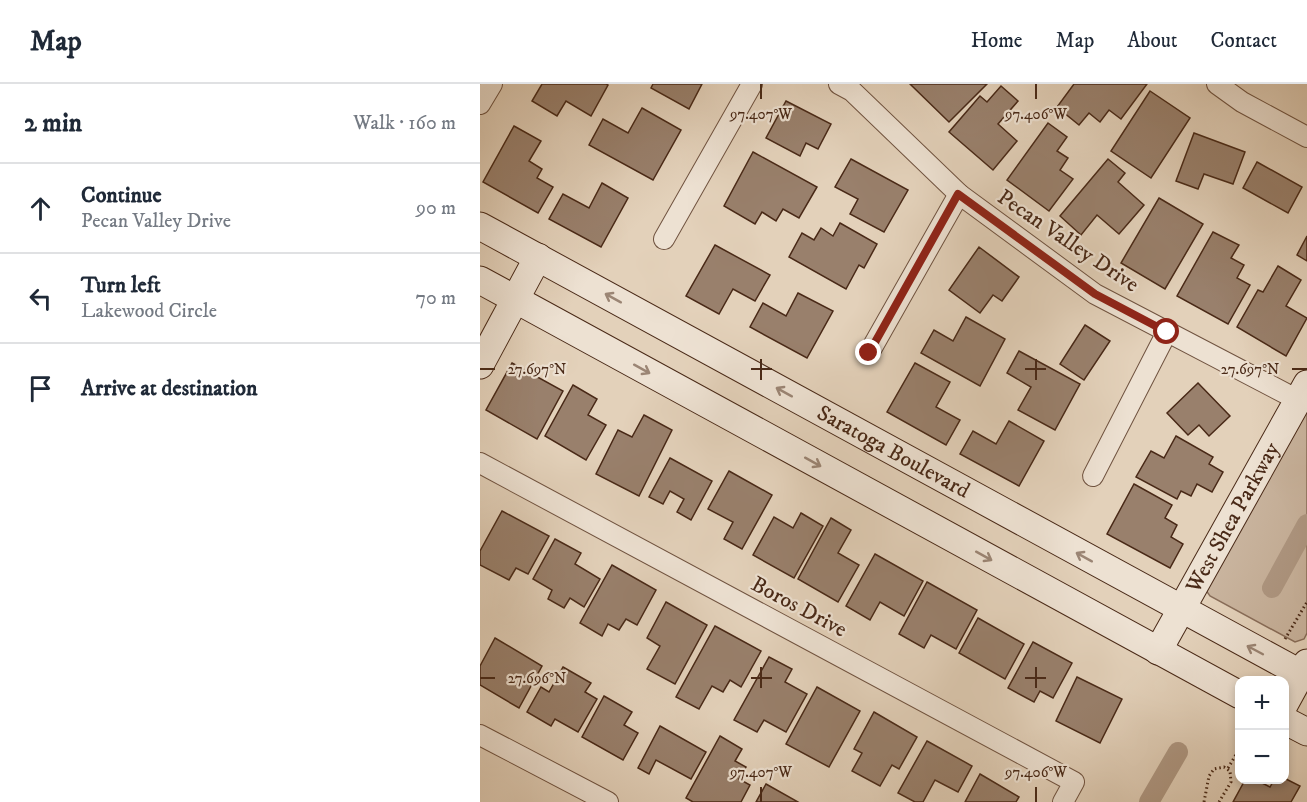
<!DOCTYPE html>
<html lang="en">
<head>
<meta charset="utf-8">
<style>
  :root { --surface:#fff; --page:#f2f2f3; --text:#1f2937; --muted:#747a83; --line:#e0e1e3 }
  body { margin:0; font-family:"IM FELL DW Pica",serif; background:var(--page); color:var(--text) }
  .controls { position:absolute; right:18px; bottom:18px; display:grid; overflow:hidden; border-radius:12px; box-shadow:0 3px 9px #0003 }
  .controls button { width:54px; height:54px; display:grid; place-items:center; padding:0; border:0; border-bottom:2px solid var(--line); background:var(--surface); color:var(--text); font:30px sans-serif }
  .stop { position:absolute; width:18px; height:18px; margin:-14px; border:4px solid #8f2418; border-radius:50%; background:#fff }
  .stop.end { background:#8f2418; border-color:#fff; box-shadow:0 2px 6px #0008 }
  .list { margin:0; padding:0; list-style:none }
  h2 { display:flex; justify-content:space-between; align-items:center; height:78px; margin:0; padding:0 24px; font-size:26px }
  h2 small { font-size:20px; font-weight:400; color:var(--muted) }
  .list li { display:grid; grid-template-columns:39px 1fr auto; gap:18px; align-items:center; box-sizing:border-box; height:90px; padding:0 24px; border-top:2px solid var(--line) }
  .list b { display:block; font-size:22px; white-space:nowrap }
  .list p { margin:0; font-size:20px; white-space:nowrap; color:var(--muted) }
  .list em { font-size:20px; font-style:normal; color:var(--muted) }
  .icon { flex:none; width:33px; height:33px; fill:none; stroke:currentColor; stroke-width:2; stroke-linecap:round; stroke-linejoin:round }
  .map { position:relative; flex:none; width:827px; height:718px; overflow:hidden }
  header { display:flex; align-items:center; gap:36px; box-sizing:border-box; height:84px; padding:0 30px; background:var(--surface); border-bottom:2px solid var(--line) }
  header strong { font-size:28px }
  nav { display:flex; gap:33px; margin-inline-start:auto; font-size:21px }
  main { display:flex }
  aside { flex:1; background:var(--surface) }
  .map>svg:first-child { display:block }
</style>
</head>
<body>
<header>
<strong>Map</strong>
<nav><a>Home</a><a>Map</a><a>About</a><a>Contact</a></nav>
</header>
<main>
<aside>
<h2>2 min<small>Walk · 160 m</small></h2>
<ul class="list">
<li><svg class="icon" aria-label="ahead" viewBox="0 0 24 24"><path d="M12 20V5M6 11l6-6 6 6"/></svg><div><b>Continue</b><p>Pecan Valley Drive</p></div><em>90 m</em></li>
<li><svg class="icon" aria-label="left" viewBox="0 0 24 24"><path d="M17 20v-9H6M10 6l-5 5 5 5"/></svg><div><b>Turn left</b><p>Lakewood Circle</p></div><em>70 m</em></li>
<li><svg class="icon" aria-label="arrive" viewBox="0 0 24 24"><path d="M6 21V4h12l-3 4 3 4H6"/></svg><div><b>Arrive at destination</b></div></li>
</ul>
</aside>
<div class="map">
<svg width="827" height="718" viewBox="0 0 827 718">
  <rect width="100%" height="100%" fill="#e3d1ba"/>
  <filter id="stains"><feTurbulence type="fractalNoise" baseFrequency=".00333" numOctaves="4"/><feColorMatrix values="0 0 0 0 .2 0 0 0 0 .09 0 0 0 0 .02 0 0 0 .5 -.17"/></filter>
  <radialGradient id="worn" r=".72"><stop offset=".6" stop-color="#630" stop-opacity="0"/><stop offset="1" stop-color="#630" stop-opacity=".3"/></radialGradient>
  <!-- green -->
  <path fill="#c9b49e" stroke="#896e5a" stroke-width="1.5" d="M 827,323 L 827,549 L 824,555 L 815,558 L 730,512 L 725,505 Z"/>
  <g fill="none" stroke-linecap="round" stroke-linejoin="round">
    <!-- canal -->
    <g stroke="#af9883" stroke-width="20">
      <path d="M 792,504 L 827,440"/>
      <path d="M 669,718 L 698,668"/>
    </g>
  </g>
  <!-- building -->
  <g fill="#99806c" stroke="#492917" stroke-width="1.5">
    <path d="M 62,0 L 126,0 L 128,1 L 111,32 L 86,17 L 77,32 L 52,17 Z"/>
    <path d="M 173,0 L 222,0 L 209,25 L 171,4 Z"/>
    <path d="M 430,0 L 507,0 L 469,38 Z"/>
    <path d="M 594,0 L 667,0 L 641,35 L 629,26 L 620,38 L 609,29 L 599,41 L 577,23 Z"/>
    <path d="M 521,2 L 538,17 L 518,40 L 537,57 L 513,86 L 469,48 L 500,12 L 507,18 Z"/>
    <path d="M 670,7 L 710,34 L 671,94 L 631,67 Z"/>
    <path d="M 306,17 L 351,40 L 338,65 L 326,59 L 320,72 L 286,54 Z"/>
    <path d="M 162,24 L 201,46 L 173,96 L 109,61 L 123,35 L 148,49 Z"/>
    <path d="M 568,39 L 587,53 L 577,67 L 588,74 L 580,86 L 593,95 L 569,127 L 527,96 Z"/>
    <path d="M 34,42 L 61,57 L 49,77 L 62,85 L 57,94 L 73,103 L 58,129 L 3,98 Z"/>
    <path d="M 714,49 L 765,68 L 753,100 L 724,90 L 718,105 L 696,97 Z"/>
    <path d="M 273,68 L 337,103 L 319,134 L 303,125 L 296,137 L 282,128 L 275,140 L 244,122 Z"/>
    <path d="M 371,75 L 428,106 L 404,148 L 370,130 L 378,115 L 355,103 Z"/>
    <path d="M 628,75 L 645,89 L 638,98 L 664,121 L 639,150 L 617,131 L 601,151 L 580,132 Z"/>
    <path d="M 777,78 L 822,103 L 808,129 L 763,104 Z"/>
    <path d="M 122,99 L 148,114 L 121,163 L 69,135 L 83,110 L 109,124 Z"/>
    <path d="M 679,114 L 723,140 L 685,205 L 641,179 Z"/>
    <path d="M 360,139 L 397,160 L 384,184 L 379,181 L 366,205 L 309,173 L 322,149 L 334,156 L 341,144 L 353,152 Z"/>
    <path d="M 733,148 L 759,161 L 751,174 L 764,181 L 757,194 L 770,201 L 748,240 L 697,212 Z"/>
    <path d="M 827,152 L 827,177 L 817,171 Z"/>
    <path d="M 235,161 L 290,191 L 275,217 L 253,205 L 239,230 L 206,212 Z"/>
    <path d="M 499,163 L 539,193 L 522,217 L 513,211 L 500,229 L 469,206 Z"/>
    <path d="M 798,182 L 821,196 L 806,222 L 827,234 L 806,272 L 757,243 L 778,206 L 783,208 Z"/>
    <path d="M 318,209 L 353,227 L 327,274 L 270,243 L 283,219 L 306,232 Z"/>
    <path d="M 486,233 L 525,255 L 500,302 L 441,269 L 454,246 L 473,257 Z"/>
    <path d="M 605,241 L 630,257 L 604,296 L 580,280 Z"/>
    <path d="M 539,267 L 600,300 L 575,346 L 538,326 L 551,303 L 527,289 Z"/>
    <path d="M 32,279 L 83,307 L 57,355 L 6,326 Z"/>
    <path d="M 435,279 L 470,298 L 456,323 L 480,336 L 466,361 L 407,328 Z"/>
    <path d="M 718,299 L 750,332 L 729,352 L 719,341 L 708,351 L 687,329 Z"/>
    <path d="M 93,301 L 117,315 L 108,331 L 126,341 L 106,376 L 65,352 Z"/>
    <path d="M 164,331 L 192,346 L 159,412 L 116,390 L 138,346 L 152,353 Z"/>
    <path d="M 529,337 L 564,357 L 539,402 L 480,370 L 493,347 L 516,360 Z"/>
    <path d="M 696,352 L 733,373 L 729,380 L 743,388 L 732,408 L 717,400 L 711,412 L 701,407 L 697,415 L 656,393 L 671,367 L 684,374 Z"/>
    <path d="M 190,374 L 232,397 L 211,436 L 197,428 L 204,415 L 190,407 L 183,420 L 169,413 Z"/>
    <path d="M 249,387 L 292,411 L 262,465 L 244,455 L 253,438 L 228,425 Z"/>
    <path d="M 654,400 L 692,421 L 685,434 L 697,441 L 691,453 L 703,460 L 690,484 L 627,450 Z"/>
    <path d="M 22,427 L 69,452 L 48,490 L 36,484 L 29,496 L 0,481 L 0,467 Z"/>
    <path d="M 321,429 L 343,442 L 314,494 L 273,471 L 294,433 L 313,444 Z"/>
    <path d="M 351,434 L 371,446 L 358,469 L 379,481 L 358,518 L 318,495 Z"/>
    <path d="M 75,455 L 101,469 L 95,480 L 120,495 L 104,523 L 90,514 L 84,524 L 68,515 L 72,506 L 53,495 Z"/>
    <path d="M 395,470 L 443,497 L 424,532 L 400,518 L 390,536 L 366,522 Z"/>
    <path d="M 132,481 L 176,506 L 157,541 L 146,535 L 139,546 L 128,540 L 122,552 L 100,539 Z"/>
    <path d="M 447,498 L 497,526 L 476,565 L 451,551 L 444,564 L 419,550 Z"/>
    <path d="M 186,518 L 227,541 L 195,600 L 167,585 L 180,562 L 167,554 Z"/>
    <path d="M 498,534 L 544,560 L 525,595 L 479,569 Z"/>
    <path d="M 235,542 L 281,567 L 261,603 L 250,596 L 243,608 L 232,602 L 219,625 L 196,613 Z"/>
    <path d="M 15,554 L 62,582 L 39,624 L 0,601 L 0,582 Z"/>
    <path d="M 553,558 L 592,579 L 573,614 L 560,607 L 554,618 L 528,604 Z"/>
    <path d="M 289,573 L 312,585 L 305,598 L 327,610 L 306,648 L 284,636 L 277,648 L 254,636 Z"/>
    <path d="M 83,583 L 111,599 L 105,608 L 117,615 L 98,648 L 75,635 L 71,642 L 47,628 L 61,603 L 69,608 Z"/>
    <path d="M 597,593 L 642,615 L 620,659 L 576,637 Z"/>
    <path d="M 337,603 L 380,627 L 349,683 L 306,660 Z"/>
    <path d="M 124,612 L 152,628 L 144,641 L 158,649 L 143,676 L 102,653 Z"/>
    <path d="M 394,628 L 437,653 L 419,685 L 412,681 L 400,702 L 372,687 L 382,669 L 374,665 Z"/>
    <path d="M 180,642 L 226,668 L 211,695 L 176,676 L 169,690 L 158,684 Z"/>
    <path d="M 240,652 L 262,665 L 255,677 L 266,683 L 259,695 L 270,701 L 261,718 L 213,718 L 206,714 Z"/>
    <path d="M 447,657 L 492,682 L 478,708 L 455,696 L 443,718 L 435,718 L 418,709 Z"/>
    <path d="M 500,690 L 539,713 L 536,718 L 485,718 Z"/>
    <path d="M 804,694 L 820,702 L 811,718 L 753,718 L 765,696 L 776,696 L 790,703 L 794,696 Z"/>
    <path d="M 286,700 L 318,718 L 276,718 Z"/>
  </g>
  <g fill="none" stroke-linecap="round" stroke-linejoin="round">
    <!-- street casing -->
    <g stroke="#705340" stroke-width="22">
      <g id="street">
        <path d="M 359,0 L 372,7 L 479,110 L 615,210 L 818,316"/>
        <path d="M 737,0 L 762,18 L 827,53"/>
        <path d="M 0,20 L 12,0"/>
        <path d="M 184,155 L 272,0"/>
        <path d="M 389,269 L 479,110"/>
        <path d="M 0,379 L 594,698 L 583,718"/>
        <path d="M 613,392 L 687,248"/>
        <path d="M 0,651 L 128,718"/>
      </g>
    </g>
    <!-- secondary casing -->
    <g stroke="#492917" stroke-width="29">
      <g id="secondary">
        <path id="s1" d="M 0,142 L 827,593"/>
        <path d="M 0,196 L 760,611"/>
        <path d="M 0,281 L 58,173"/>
        <path id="s2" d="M 678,567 L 827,300"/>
        <path d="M 804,621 L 827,579"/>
        <path d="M 804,636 L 827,648"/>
      </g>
    </g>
    <!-- path -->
    <g stroke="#492917" stroke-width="3" stroke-dasharray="1.5 3" stroke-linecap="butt">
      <path d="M 805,555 L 827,518"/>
      <path d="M 748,684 L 760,664"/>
      <path d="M 724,718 L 729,692 L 734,685 L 744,683 L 750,687 L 751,698 L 739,718"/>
    </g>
    <!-- street -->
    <use href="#street" stroke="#ede1d2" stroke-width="20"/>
    <!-- secondary -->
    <use href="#secondary" stroke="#ede1d2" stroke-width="27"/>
  </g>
  <!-- one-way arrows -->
  <defs><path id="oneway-shaft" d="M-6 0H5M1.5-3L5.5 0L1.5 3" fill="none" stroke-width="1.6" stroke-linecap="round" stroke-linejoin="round" transform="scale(1.5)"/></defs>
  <g stroke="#9b8574">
    <use href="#oneway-shaft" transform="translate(133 214) rotate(-151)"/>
    <use href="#oneway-shaft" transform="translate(162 285) rotate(29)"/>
    <use href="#oneway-shaft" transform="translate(304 308) rotate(-151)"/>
    <use href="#oneway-shaft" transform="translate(333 378) rotate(29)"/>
    <use href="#oneway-shaft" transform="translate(504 472) rotate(29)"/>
    <use href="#oneway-shaft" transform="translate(604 473) rotate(-151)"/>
    <use href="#oneway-shaft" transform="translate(775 566) rotate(-152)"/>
  </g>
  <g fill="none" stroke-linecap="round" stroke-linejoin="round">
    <!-- route -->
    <path stroke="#8f2418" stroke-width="8" d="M 389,269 L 478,110 L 615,210 L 687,248"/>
  </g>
  <!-- ticks -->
  <path fill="none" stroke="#492917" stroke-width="2" d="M 281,0 L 281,15M 556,0 L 556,15M 281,275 L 281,296M 556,275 L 556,296M 0,285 L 15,285M 271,285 L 292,285M 545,285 L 566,285M 812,285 L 827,285M 281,583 L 281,604M 556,583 L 556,604M 0,594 L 15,594M 271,594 L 292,594M 545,594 L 566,594M 281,703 L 281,718M 556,703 L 556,718"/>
  <g text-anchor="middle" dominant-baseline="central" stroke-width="4.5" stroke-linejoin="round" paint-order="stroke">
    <!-- street labels -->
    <g font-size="22" fill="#492917" stroke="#ede1d2">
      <text transform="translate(588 157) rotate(34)">Pecan Valley Drive</text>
      <text stroke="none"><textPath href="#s1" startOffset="471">Saratoga Boulevard</textPath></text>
      <text stroke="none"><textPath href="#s2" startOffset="153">West Shea Parkway</textPath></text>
      <text transform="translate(319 523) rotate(28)">Boros Drive</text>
    </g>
  </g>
  <g font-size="15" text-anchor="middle" fill="#492917" stroke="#ede1d2" stroke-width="4.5" stroke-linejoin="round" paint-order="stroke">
    <text x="281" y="35">97.407°W</text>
    <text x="556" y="35">97.406°W</text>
    <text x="57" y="290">27.697°N</text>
    <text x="770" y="290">27.697°N</text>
    <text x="57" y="599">27.696°N</text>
    <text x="281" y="693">97.407°W</text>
    <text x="556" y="693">97.406°W</text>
  </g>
  <rect width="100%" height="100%" filter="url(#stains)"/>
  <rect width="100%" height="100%" fill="url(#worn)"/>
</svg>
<div class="controls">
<button>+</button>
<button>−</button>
</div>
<div class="stop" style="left:687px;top:248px"></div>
<div class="stop end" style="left:389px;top:269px"></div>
</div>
</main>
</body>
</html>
